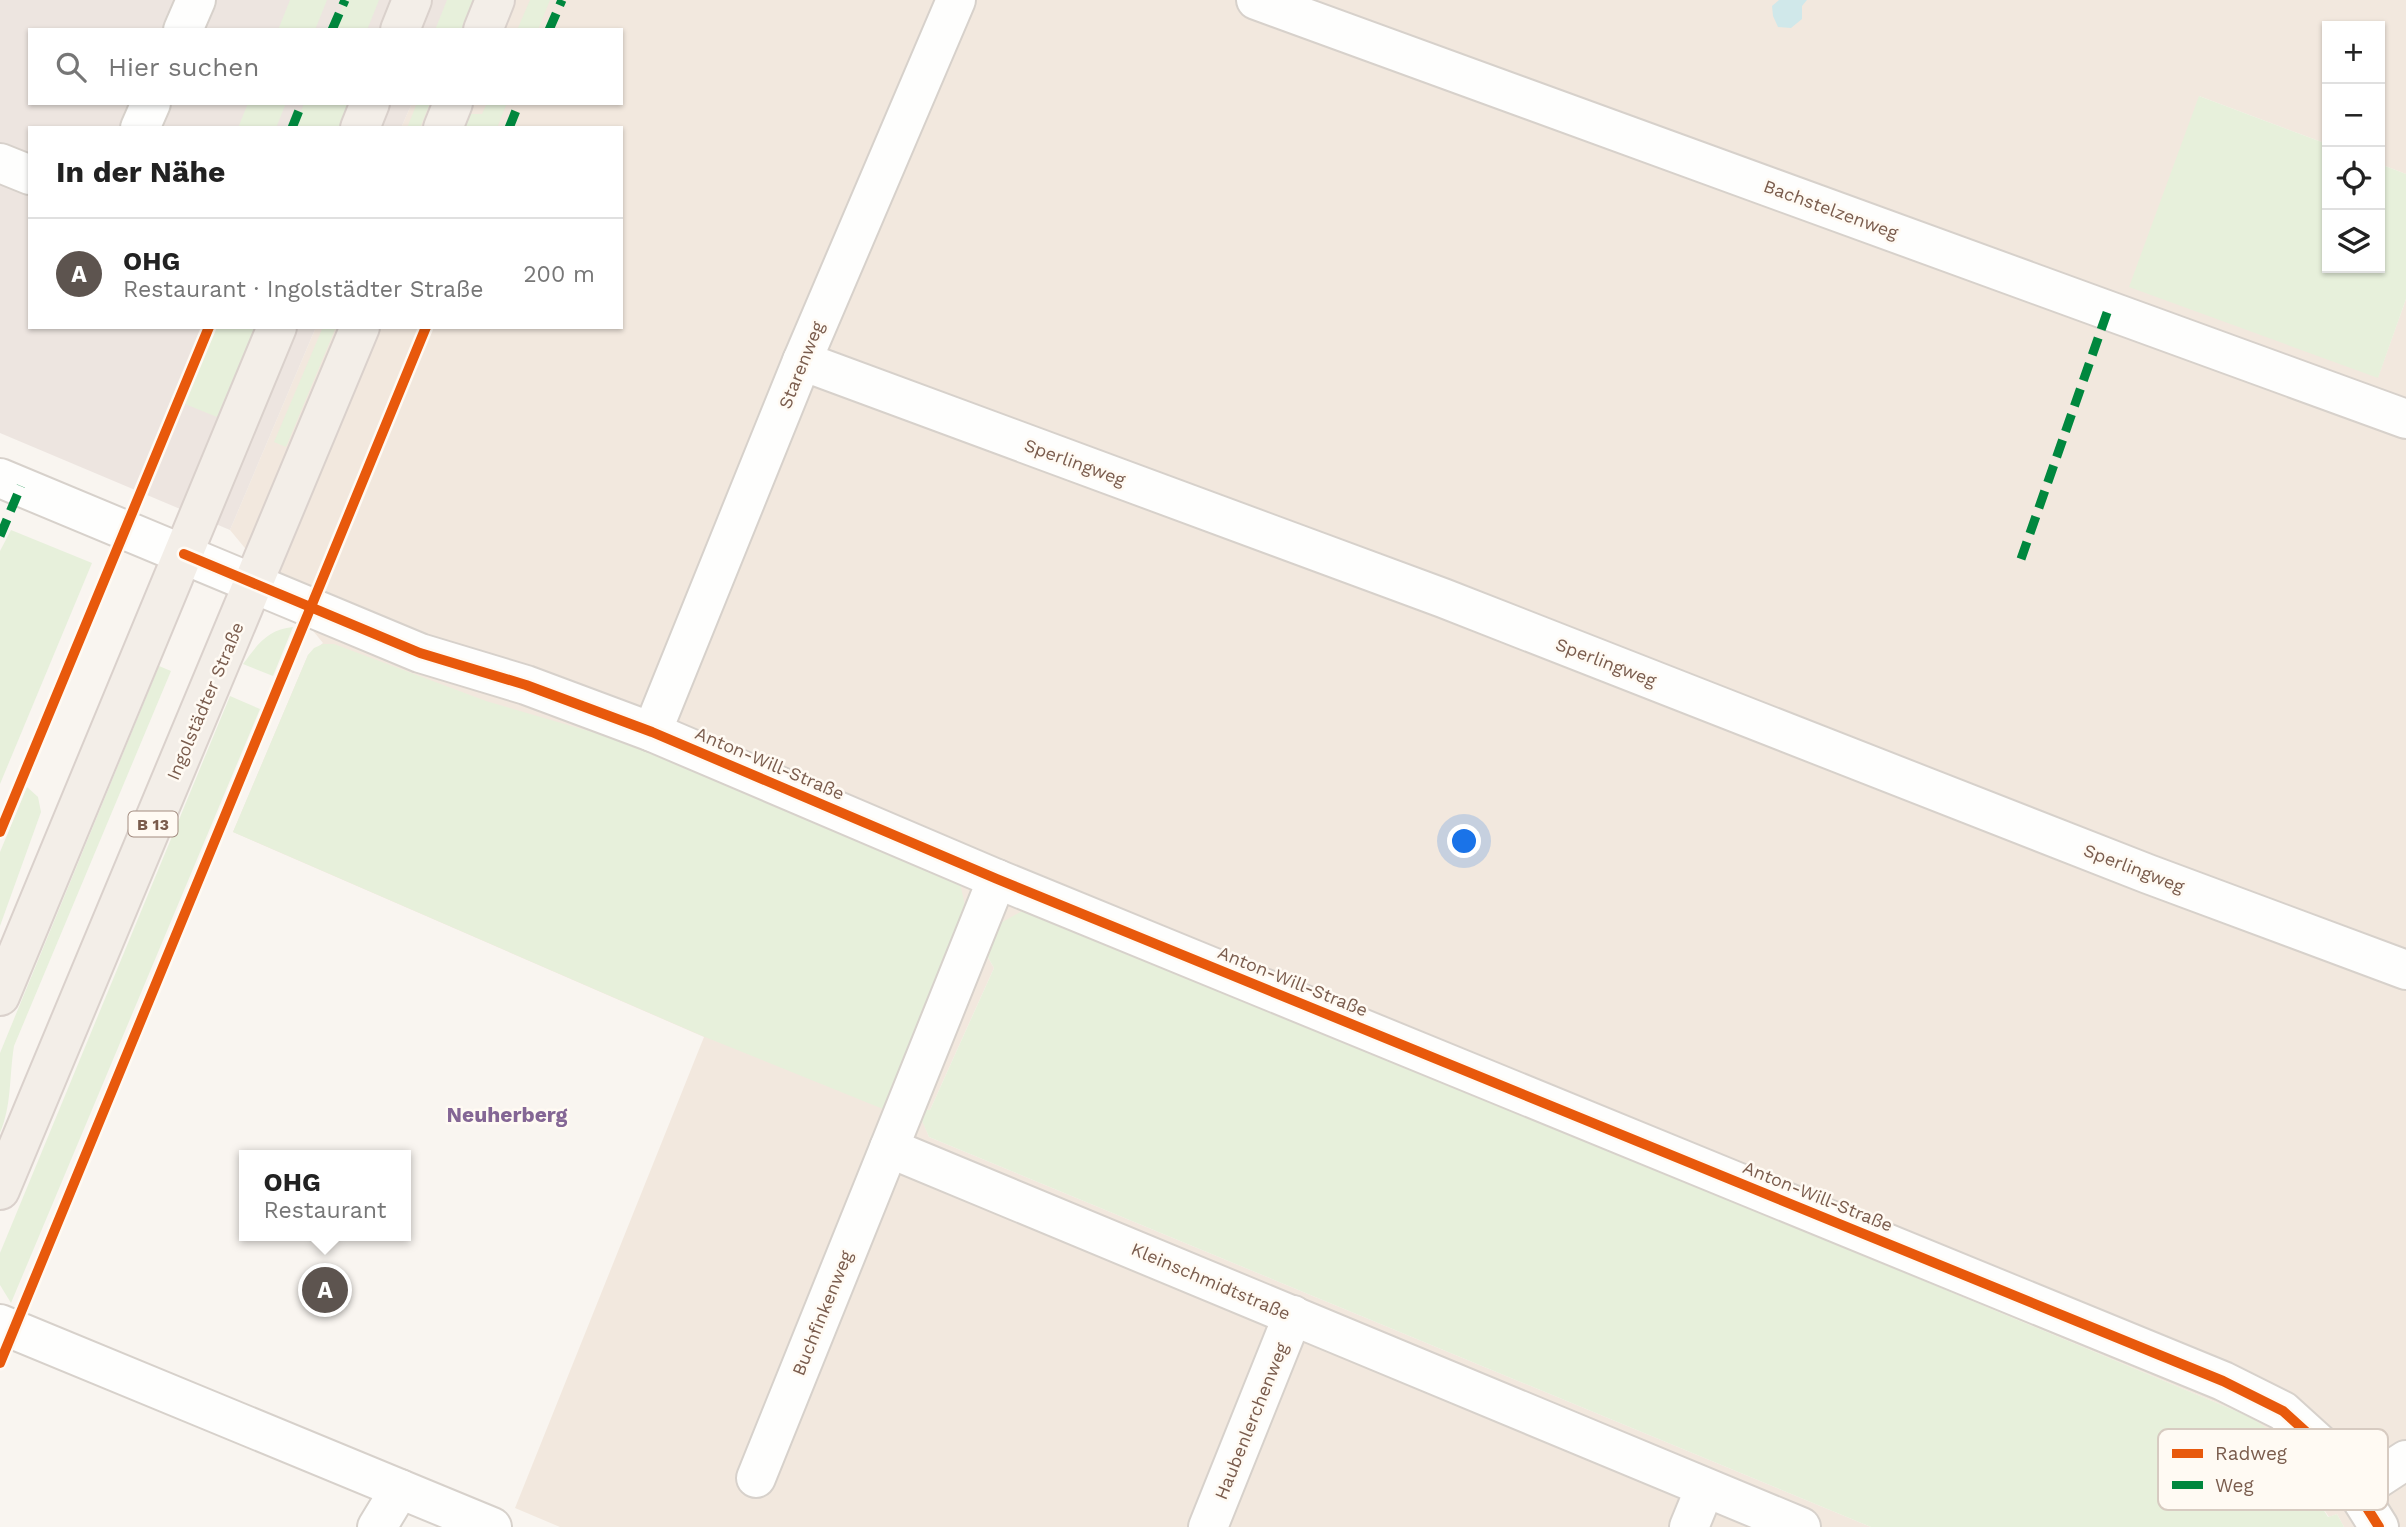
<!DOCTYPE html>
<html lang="de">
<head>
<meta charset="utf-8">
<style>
  :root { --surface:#fff; --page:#f6f6f6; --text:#222; --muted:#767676; --line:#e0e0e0; --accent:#5d544f }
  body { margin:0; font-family:"Work Sans",sans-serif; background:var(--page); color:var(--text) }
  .controls { position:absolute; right:21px; top:21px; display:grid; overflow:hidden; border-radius:0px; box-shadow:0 2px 5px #0004 }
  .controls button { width:63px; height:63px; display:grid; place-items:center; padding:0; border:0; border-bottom:2px solid var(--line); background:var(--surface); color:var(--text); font:35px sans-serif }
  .you { position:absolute; left:1465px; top:842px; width:24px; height:24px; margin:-18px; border:5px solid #fff; border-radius:50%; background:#1a73e8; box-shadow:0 0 0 10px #1a73e833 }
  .badge { display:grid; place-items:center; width:46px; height:46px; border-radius:50%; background:var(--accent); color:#fff; font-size:23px; font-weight:700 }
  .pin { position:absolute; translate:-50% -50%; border:4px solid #fff; box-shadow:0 2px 7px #0006 }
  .popup { position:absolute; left:239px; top:1150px; width:172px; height:91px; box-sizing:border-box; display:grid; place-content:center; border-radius:0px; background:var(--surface); filter:drop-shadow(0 2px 5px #0005); font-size:23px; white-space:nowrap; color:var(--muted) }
  .popup b { font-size:26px; color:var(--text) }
  .popup::after { content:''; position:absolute; left:50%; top:100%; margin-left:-14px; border:14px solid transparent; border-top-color:var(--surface) }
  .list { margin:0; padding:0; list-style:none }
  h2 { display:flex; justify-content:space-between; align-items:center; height:91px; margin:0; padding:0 28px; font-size:30px }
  h2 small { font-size:23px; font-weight:400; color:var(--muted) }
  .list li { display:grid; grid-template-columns:46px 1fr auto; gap:21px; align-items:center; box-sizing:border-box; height:112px; padding:0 28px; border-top:2px solid var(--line) }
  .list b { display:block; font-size:26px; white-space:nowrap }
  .list p { margin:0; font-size:23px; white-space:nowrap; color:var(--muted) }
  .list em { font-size:23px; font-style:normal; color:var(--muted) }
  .icon { flex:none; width:38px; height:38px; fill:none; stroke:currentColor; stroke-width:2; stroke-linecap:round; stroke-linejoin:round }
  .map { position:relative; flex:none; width:2406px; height:1527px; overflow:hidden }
  .search { position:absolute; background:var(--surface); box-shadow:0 2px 5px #0004; left:28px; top:28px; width:595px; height:77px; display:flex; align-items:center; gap:18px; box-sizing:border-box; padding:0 24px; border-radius:0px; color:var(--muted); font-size:26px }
  .panel { position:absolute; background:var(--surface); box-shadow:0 2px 5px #0004; left:28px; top:126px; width:595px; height:203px; border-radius:0px }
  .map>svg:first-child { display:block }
</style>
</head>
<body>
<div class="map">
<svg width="2406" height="1527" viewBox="0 0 2406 1527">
  <rect width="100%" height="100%" fill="#f9f5f0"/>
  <!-- residential -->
  <path fill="#f2e8de" d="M 456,0 L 2406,0 L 2406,174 L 2380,164 L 2380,26 L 2327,26 L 2327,144 L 2199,96 L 2378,377 L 2406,299 L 2406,1527 L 2344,1527 L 2337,1514 L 2329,1517 L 2301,1475 L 2306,1471 L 2248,1416 L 1788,1224 L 985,952 L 994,968 L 930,1110 L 918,1109 L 929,1137 L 1871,1527 L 560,1527 L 515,1508 L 704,1037 L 233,832 L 308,655 L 323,643 L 230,530 L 316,327 L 621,327 L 621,128 L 401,128 L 412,103 L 621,103 L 621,30 L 443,30 Z"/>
  <!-- industrial -->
  <path fill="#ede5e0" d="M 0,0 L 456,0 L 443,30 L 30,30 L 30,103 L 412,103 L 401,128 L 30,128 L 30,327 L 316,327 L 230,530 L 0,433 Z"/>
  <!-- green -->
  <g fill="#e7f0db">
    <path d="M 290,0 L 327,0 L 315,30 L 278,30 Z"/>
    <path d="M 345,0 L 379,0 L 367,30 L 333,30 Z"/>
    <path d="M 447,0 L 474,0 L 461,30 L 435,30 Z"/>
    <path d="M 530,0 L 550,0 L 538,30 L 517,30 Z"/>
    <path d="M 2199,96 L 2327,144 L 2327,268 L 2380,268 L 2380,164 L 2406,174 L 2406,299 L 2378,378 L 2129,287 Z"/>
    <path d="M 248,103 L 286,103 L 276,128 L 238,128 Z"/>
    <path d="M 304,103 L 353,103 L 342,128 L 295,128 Z"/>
    <path d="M 417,103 L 430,103 L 420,128 L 407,128 Z"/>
    <path d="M 487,103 L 507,103 L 497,128 L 462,128 L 468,114 L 482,114 Z"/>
    <path d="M 216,327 L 255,327 L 217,417 L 185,404 Z"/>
    <path d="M 323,327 L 336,327 L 286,447 L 274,442 Z"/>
    <path d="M 11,530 L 92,563 L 0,784 L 0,551 Z"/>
    <path d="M 293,627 L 273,676 L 243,664 C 257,645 268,629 293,627 Z"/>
    <path d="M 323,644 L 334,644 L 486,701 L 623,741 L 960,883 L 966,910 L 883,1109 L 705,1037 L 233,832 L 308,655 L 314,648 Z"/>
    <path d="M 159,666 L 171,671 L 14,1046 C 9,1077 12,1104 0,1133 L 0,1053 Z"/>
    <path d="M 230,696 L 260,709 L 11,1303 L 0,1285 L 0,1253 Z"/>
    <path d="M 27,787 L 38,797 L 41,812 L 0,926 L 0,852 Z"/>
    <path d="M 1024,910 L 1788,1224 L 2248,1416 C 2273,1430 2290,1448 2307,1471 L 2302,1475 L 2328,1517 L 2337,1514 L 2344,1527 L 1871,1527 L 929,1137 L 917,1109 L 930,1110 L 994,968 L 985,952 L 997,925 Z"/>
  </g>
  <!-- water -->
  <path fill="#d0e8ea" d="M 1779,0 L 1807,0 L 1802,6 L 1802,19 L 1791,28 L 1778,27 L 1773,16 L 1772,6 Z"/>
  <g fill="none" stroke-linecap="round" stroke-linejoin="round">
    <!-- minor casing -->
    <g stroke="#d7d1cb" stroke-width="42">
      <g id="minor">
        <path d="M 1256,0 L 2406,419"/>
        <path d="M 183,30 L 196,0"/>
        <path d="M 140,128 L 151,103"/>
        <path d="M 0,163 L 30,175"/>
        <path d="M 802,361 L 1443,598 L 2148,874 L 2406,970"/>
        <path d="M 0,478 L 420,653 L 526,685 L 652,732 L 997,879 L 2223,1381 L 2283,1411 L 2326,1450 L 2357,1492 L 2379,1527"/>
        <path d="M 652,732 L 802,361 L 956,0"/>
        <path d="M 997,879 L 889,1148 L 1801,1527"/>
        <path d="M 0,1324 L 492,1527"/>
        <path d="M 756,1478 L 889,1148"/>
        <path d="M 2357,1492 L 2406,1460"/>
        <path d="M 377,1527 L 400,1489"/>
        <path d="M 1208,1527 L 1293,1315"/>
        <path d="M 1689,1527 L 1705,1488"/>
      </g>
    </g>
    <!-- major casing -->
    <g stroke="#dad1cc" stroke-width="42">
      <g id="major">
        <path d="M 400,30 L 412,0"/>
        <path d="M 483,30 L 495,0"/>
        <path d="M 360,128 L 370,103"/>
        <path d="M 443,128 L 453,103"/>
        <path d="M 0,996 L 277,327"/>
        <path d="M 0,1190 L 360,327"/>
      </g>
    </g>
    <!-- minor -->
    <use href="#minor" stroke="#fefefd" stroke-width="38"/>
    <!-- major -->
    <use href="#major" stroke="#f3eee8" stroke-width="38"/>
    <!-- quiet -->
    <g stroke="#00873e" stroke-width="9" stroke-dasharray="18 9" stroke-linecap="butt">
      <path d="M 332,30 L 345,0"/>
      <path d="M 549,30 L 562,0"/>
      <path d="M 292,128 L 302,103"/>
      <path d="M 509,128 L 519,103"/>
      <path d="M 0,536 L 21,486"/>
      <path d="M 2021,559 L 2108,310"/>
    </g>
    <!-- cycleway casing -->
    <g stroke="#fffaf3" stroke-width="15">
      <g id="cycleway">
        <path d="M 184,554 L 420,653 L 526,685 L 652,732 L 997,879 L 2223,1381 L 2283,1411 L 2326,1450 L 2357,1492 L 2379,1527"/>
        <path d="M 0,832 L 209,327"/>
        <path d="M 0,1363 L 426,327"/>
      </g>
    </g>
    <!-- cycleway -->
    <use href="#cycleway" stroke="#e8590c" stroke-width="10"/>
  </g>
  <g text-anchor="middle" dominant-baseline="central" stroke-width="5" stroke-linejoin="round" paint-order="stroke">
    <!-- shield labels -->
    <rect fill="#fffaf3" stroke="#a28b7f" stroke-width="2" x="128.5" y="811.5" width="49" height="25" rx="5"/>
    <g font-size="16" font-weight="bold" fill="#7a5c4d">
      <text x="153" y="824">B 13</text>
    </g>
    <!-- street labels -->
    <g font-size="18" fill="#7a5c4d" stroke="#fffaf3">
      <text transform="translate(1831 209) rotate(20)">Bachstelzenweg</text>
      <text transform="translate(801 365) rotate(-68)">Starenweg</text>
      <text transform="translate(1075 462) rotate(20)">Sperlingweg</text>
      <text transform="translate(1606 662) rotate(21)">Sperlingweg</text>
      <text transform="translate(205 701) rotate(-67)">Ingolstädter Straße</text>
      <text transform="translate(770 763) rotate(23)">Anton-Will-Straße</text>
      <text transform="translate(2134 868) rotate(21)">Sperlingweg</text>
      <text transform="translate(1293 981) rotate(22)">Anton-Will-Straße</text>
      <text transform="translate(1818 1196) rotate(22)">Anton-Will-Straße</text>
      <text transform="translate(1211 1281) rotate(23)">Kleinschmidtstraße</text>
      <text transform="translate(822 1313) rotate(-68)">Buchfinkenweg</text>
      <text transform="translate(1251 1421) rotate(-68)">Haubenlerchenweg</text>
    </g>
    <!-- quarter labels -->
    <g font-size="21" font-weight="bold" fill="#846695" stroke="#fffaf3">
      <text x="507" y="1114">Neuherberg</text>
    </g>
  </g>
  <!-- legend -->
  <rect x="2158" y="1429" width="230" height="81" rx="10" fill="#fffaf3" stroke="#d7cbc1" stroke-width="2"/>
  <rect x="2172" y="1449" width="31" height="9" fill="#e8590c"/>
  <rect x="2172" y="1481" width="31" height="8" fill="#00873e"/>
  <g font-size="19" fill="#7a5c4d">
    <text x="2215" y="1460">Radweg</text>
    <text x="2215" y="1492">Weg</text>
  </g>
</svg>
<div class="controls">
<button>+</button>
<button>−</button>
<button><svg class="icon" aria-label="locate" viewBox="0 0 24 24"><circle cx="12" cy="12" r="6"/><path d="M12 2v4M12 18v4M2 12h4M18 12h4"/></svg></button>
<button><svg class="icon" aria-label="layers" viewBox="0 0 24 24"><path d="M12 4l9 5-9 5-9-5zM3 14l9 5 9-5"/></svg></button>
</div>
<div class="you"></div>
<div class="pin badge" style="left:325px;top:1290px">A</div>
<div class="popup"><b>OHG</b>Restaurant</div>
<div class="search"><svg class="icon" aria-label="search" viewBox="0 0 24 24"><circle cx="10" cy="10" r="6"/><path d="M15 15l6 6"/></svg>Hier suchen</div>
<section class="panel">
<h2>In der Nähe<small></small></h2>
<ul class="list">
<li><span class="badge">A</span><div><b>OHG</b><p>Restaurant · Ingolstädter Straße</p></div><em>200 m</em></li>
</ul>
</section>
</div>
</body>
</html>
